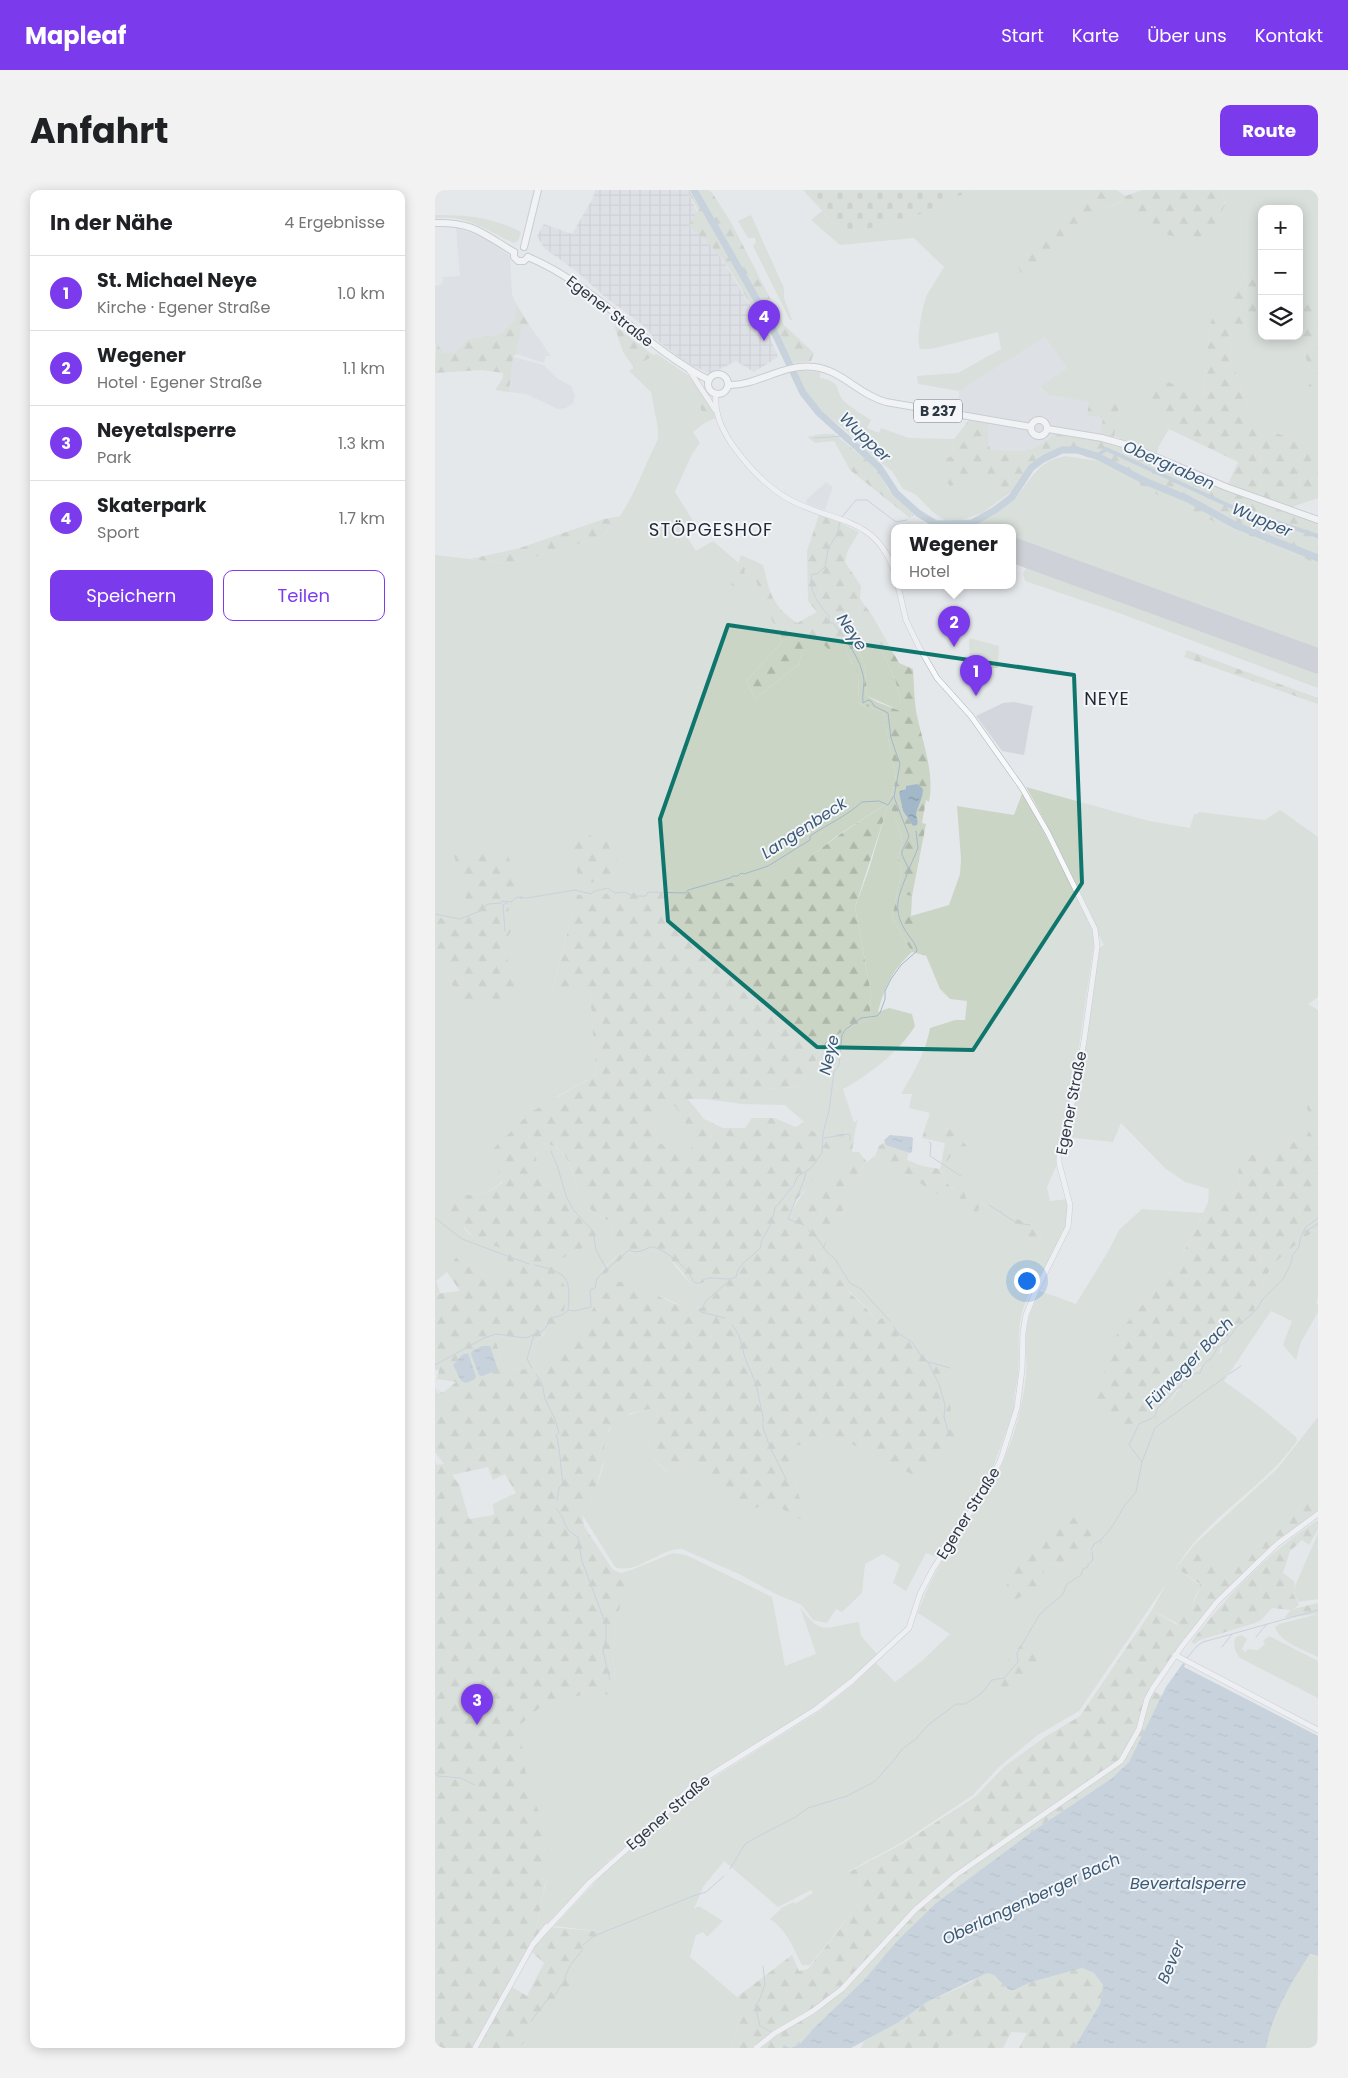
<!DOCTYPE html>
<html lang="de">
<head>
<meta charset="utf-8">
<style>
  :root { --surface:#fff; --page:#f2f2f2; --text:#202124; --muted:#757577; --line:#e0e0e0; --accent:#7c3aed }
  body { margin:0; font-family:Poppins,sans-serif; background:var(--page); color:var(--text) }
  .controls { position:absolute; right:15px; top:15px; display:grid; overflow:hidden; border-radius:10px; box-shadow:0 2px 12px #0003 }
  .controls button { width:45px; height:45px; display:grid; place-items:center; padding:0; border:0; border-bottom:1px solid var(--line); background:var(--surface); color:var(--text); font:25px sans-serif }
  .you { position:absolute; left:591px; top:1090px; width:18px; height:18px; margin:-12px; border:4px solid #fff; border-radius:50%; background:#1a73e8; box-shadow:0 0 0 8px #1a73e833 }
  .badge { display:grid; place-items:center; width:32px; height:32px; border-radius:50%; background:var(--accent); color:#fff; font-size:16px; font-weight:700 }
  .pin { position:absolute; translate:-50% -41px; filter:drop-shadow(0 1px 2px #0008) }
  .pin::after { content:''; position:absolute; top:26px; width:18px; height:15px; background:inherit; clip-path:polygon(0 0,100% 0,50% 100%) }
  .popup { position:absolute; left:456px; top:334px; width:125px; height:65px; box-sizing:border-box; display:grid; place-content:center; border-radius:10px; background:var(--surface); filter:drop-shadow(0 1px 4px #0005); font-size:16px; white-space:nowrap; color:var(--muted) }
  .popup b { font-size:19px; color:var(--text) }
  .popup::after { content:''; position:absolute; left:50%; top:100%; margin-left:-10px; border:10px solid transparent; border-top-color:var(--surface) }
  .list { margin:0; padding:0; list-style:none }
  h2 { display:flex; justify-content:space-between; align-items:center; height:65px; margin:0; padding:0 20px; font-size:21px }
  h2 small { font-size:16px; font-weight:400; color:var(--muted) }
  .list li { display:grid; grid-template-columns:32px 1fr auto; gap:15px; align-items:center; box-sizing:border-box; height:75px; padding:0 20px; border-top:1px solid var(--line) }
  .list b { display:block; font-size:19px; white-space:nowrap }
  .list p { margin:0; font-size:16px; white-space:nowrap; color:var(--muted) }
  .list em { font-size:16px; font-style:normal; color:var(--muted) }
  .actions { display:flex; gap:10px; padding:15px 20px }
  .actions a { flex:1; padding:11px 0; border:1px solid var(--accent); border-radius:10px; text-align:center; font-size:18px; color:var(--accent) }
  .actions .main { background:var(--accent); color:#fff }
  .icon { flex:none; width:28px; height:28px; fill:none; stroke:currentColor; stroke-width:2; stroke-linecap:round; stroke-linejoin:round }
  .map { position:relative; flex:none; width:883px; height:1858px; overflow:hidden; border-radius:10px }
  header { display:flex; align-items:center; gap:30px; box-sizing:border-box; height:70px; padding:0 25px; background:var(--accent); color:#fff }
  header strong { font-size:24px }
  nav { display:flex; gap:28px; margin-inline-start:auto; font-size:18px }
  .intro { display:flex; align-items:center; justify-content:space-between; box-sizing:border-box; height:120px; padding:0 30px }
  h1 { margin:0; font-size:35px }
  .button { padding:12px 22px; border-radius:10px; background:var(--accent); color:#fff; font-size:18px; font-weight:700 }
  main { display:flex; gap:30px; padding:0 30px }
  aside { flex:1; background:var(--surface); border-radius:10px; box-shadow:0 2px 12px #0003 }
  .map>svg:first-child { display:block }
</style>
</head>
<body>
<header>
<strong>Mapleaf</strong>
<nav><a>Start</a><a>Karte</a><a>Über uns</a><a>Kontakt</a></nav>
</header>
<div class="intro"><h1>Anfahrt</h1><a class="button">Route</a></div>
<main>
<aside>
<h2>In der Nähe<small>4 Ergebnisse</small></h2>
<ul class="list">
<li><span class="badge">1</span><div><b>St. Michael Neye</b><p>Kirche · Egener Straße</p></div><em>1.0 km</em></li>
<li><span class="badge">2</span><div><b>Wegener</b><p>Hotel · Egener Straße</p></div><em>1.1 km</em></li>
<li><span class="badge">3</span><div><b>Neyetalsperre</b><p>Park</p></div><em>1.3 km</em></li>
<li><span class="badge">4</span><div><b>Skaterpark</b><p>Sport</p></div><em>1.7 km</em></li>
</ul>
<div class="actions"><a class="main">Speichern</a><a>Teilen</a></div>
</aside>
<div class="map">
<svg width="883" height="1858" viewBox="0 0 883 1858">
  <defs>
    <pattern id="industrial-grid" width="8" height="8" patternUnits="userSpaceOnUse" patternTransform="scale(1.25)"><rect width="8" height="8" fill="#d3d7dd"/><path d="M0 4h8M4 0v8" fill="none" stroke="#b5b9bf"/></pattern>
    <pattern id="forest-firs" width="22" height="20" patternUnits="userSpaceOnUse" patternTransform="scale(1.25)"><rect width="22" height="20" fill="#cbd5c6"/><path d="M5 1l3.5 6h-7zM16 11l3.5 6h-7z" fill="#afb7ab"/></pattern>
    <pattern id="cemetery-stones" width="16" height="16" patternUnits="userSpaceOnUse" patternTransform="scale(1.25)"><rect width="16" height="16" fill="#cbd5c6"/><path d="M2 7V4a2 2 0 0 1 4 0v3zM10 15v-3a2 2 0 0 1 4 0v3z" fill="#afb7ab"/></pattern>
    <pattern id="water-ripples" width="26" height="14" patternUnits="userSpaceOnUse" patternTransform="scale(1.25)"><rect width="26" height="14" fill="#a2b8c9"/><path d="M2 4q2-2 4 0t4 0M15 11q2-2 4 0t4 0" fill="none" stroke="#8496a5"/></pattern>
  </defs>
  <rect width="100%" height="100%" fill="#e5e8eb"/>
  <!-- built -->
  <g fill="#d3d7dd">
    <path d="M 21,38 L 49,47 L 75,66 L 77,104 L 81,114 L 79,131 L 65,144 L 33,149 L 19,163 L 8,164 L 0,153 L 0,96 L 7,94 L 8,87 L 25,86 Z"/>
    <path d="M 87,134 L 95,136 L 116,166 L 111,166 L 109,173 L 81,164 Z"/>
    <path d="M 610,147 L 632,178 L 605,198 L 613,205 L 654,212 L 652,226 L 668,228 L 666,244 L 619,236 L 617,247 L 597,259 L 588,261 L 555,260 L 553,254 L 554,230 L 537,226 L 524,217 L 524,201 Z"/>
    <path d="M 78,167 L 109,175 L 123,189 L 136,196 L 140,206 L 138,213 L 131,218 L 123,219 L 91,204 L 74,202 Z"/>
    <path d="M 391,292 L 398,297 L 390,320 L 372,314 L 371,310 Z"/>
    <path d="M 579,512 L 598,516 L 589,565 L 567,561 L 541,526 L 568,513 Z"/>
  </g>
  <!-- industrial -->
  <path fill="url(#industrial-grid)" d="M 160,0 L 252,0 L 279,59 L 291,75 L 314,114 L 332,140 L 343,167 L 319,182 L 301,171 L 275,184 L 260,177 L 249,171 L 219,148 L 210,137 L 169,106 L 141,81 L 109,58 L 102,46 L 109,34 L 137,44 L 158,8 Z"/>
  <!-- green -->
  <g fill="#cbd5c6" fill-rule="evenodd">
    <path d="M 541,0 L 663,0 L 639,18 L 620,39 L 641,43 L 668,20 L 688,10 L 790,15 L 787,0 L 883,0 L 883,118 L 864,112 L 864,19 L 827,19 L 827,91 L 795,85 L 822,139 L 827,101 L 827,146 L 864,146 L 878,191 L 874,209 L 883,207 L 883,258 L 819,235 L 796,169 L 794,137 L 775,135 L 768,207 L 722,187 L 707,203 L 734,239 L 724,256 L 722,263 L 679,246 L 685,212 L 654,212 L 613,205 L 605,197 L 632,178 L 610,147 L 524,201 L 483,194 L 482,186 L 523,183 L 566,159 L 563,142 L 496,159 L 485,159 C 481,150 487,118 491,108 L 498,105 L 490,108 L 509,77 L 479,48 L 405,55 L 376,30 L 387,21 L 405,40 L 425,41 L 489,23 L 509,11 Z"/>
    <path d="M 0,25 C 33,25 56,27 86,42 L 83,51 L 79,53 C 53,41 31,24 0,28 Z"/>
    <path d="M 316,25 L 349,98 L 349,108 L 357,130 L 355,130 L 318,56 L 321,52 L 320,48 L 313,48 L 303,31 Z"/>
    <path d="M 219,165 L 256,196 L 271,232 L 258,242 L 265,253 L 257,264 L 240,302 L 260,334 L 250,344 L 261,361 L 278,351 L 304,373 L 296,395 L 315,375 L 334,424 L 347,452 L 311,491 L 320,509 L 364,474 L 367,462 L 380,457 L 383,449 L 411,461 L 424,486 L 423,513 L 448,522 L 461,590 L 454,612 L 463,635 L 467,652 L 463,670 L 467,680 L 457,728 L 477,762 C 457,781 450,796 443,822 L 454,818 L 477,824 L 480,836 C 466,860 433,886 408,899 L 419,933 L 423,929 L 420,942 L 416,940 C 404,946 388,948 377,941 L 374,932 L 369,932 L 350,915 L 307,914 L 327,899 L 364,897 L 394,849 L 437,827 L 435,822 L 436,804 L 420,717 L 434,679 L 454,612 L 403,645 L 349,687 L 244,700 L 142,705 L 118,798 L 155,801 L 161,885 L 121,907 L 61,975 L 68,991 C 54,1003 43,1007 25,1004 L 9,1020 L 22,1036 L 28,1037 L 34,1044 L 70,1059 L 73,1073 L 59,1092 L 21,1067 L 12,1082 L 1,1091 L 5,1103 L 0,1104 L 0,755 L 28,820 L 77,779 L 67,758 L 69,754 L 20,730 L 0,727 L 0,365 L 77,374 L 166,347 C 195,323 206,282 223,249 L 223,239 L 216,202 L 194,181 Z"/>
    <path d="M 361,180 L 385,182 L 385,188 C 409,192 399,201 409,211 C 416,218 427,224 436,230 L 432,238 L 444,243 L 446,238 L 474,248 L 519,249 L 516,267 L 505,265 L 538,287 L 575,303 L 547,323 L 526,330 L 511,331 L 499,323 L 480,304 L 468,299 L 457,281 L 431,261 L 412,241 L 391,225 L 376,209 L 366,194 Z"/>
    <path d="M 385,244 L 399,244 L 408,251 L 402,256 L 399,251 L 380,253 L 372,247 Z"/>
    <path d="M 630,266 L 663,271 L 744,317 L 883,374 L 883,498 L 684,423 L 590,391 L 588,383 L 591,378 L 578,371 L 578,338 L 527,338 C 545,331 564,323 578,310 C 590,298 597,282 611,273 C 617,269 624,268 630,266 Z"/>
    <path d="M 431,427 L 460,489 L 466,513 L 466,521 L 432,506 L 430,475 L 422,457 L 402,433 L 406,428 Z"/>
    <path d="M 534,448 L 564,456 L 563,478 L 535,479 Z"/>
    <path d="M 591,597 L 714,631 L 755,638 L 759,624 L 763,624 L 763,622 L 830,630 L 845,620 L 883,647 L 883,807 L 873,814 L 883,820 L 883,882 L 879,886 L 878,931 L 871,947 L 807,968 L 803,982 L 805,1000 L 773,1012 L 774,999 L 750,992 L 731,979 L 686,933 L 678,952 L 630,947 L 642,903 L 664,758 L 669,755 C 664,749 659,730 654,720 C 634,679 614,637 591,597 Z"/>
    <path d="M 588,601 L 656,735 L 659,753 L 637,905 L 624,951 L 621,976 L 612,997 L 615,1011 L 634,1009 C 634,1016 636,1025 634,1032 C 625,1062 600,1087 589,1116 C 581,1138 585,1161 583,1184 C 582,1197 576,1212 581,1225 L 575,1231 L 557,1280 L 505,1363 L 501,1367 L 491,1363 L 471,1401 L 458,1393 L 465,1374 L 448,1364 L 430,1374 L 427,1403 L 407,1422 L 401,1419 L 392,1433 L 378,1430 L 367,1415 L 341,1404 L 304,1384 L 247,1359 C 224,1358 203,1385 180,1377 L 148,1326 C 156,1309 165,1291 169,1272 C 170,1267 168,1261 169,1256 C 173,1227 199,1222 224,1217 L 211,1263 L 232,1282 L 254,1276 L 292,1312 L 334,1310 L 373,1334 L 359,1290 L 357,1256 L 406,1249 L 484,1288 L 509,1186 L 524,1181 L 456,1124 L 441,1131 L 433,1119 L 412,1099 L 386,1063 L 407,1023 L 411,1006 L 432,972 L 440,966 L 447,972 L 475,987 L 541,1027 L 532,1011 L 513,994 L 505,979 L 523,957 L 531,956 L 515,939 L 491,935 L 495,923 L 474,918 L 477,904 L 466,904 C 478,883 491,862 495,838 L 520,830 L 530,830 L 532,811 L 515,809 L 505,799 L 475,727 L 468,729 L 464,728 L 462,723 L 466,704 L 477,706 L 476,726 L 514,715 L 525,684 L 526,669 L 522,616 L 579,625 ZM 546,1005 L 573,1025 L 603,1037 L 607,1048 L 588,1051 L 573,1041 L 545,1011 Z"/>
    <path d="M 240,916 C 250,931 258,944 256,963 L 223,953 L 220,938 L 226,920 Z"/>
    <path d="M 109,953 C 112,954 118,955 120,957 C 147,974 134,1019 176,1031 L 179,1053 L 189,1062 C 176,1067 170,1079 159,1088 L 162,1094 L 163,1091 L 194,1062 L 201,1067 L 220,1060 L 232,1066 L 256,1095 L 272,1092 L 292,1092 L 267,1118 L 247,1116 L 225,1106 L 173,1101 L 164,1108 L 146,1139 L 133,1150 L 112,1183 L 100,1181 L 94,1168 L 100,1151 L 111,1143 L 114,1075 L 143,1060 L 160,1054 L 161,1045 L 142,1026 L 124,993 L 109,996 L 102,979 L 101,958 Z"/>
    <path d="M 388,958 L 414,964 L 410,976 L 369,1013 L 362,1031 L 357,1029 L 355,1025 C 365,1004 388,980 388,958 Z"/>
    <path d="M 707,1019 L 769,1023 L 743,1072 L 705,1117 L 727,1225 C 745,1195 757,1182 787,1162 L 788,1152 L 818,1126 L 823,1105 L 837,1075 L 866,1050 L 883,1039 L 883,1108 L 881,1113 L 883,1114 L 883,1122 L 866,1152 L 861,1170 L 848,1155 L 857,1131 L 836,1121 L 789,1191 L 826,1218 L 861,1247 L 862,1251 C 828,1299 771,1327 741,1378 L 765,1395 L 756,1418 L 743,1434 L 717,1420 L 731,1394 L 644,1521 L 603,1545 L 564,1577 L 538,1605 L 466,1653 L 414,1681 L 427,1710 L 375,1775 L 367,1775 C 359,1759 351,1739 335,1729 L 348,1717 L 359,1712 L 360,1714 L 378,1703 L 376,1700 L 343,1717 L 289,1671 L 268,1697 L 259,1719 L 264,1716 L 288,1731 L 272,1747 L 268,1742 L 261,1745 L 255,1767 L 302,1807 L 307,1822 L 296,1858 L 84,1858 L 127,1815 L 142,1778 L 171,1742 L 119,1736 L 168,1684 L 217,1642 L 259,1600 L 383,1522 L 421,1492 L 441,1473 L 460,1492 L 487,1471 L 515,1444 L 483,1423 C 501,1365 547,1323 570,1267 C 581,1241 588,1214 591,1186 C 592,1170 590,1153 592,1137 C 594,1124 600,1112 605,1101 L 641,1114 L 674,1060 L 684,1040 ZM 672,1349 L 637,1374 L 611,1375 Z"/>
    <path d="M 65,1147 L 81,1150 L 96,1147 L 91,1169 L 96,1179 L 69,1180 L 61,1151 Z"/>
    <path d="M 27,1198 L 26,1204 L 0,1221 L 0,1199 L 3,1203 Z"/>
    <path d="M 883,1227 L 883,1302 L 873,1309 L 850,1334 L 790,1384 L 761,1353 L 842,1279 Z"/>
    <path d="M 0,1270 L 85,1535 L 109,1514 L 160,1502 L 180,1493 L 178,1460 L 181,1430 L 196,1380 L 238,1363 L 251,1365 L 337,1407 L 350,1476 L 381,1464 L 365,1417 C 387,1448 392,1436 424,1432 L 426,1446 L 443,1465 L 416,1490 L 379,1518 L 252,1597 L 217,1634 L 174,1670 L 110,1736 L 102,1736 L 111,1691 L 0,1801 Z"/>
    <path d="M 883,1343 L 883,1409 L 863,1412 L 858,1401 Z"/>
    <path d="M 883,1424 L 883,1467 C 870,1460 845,1453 840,1437 L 844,1434 Z"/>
    <path d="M 806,1445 L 812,1449 L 807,1459 L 810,1462 L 813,1459 L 823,1460 L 830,1454 L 828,1451 L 834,1446 L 883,1471 L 883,1508 L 805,1468 C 800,1462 798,1456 800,1448 Z"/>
    <path d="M 875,1765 L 883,1766 L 882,1858 L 831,1858 C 837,1825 856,1792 875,1765 Z"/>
    <path d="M 518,1844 L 547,1858 L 503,1858 Z"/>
  </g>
  <!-- forest -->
  <g fill="url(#forest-firs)" fill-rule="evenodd">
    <path d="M 252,0 L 274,0 L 278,4 L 297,34 L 349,135 L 379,163 L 376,171 L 358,173 C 352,159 341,151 332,140 C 316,119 306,96 291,74 C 281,60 267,47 254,35 L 263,20 Z"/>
    <path d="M 663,0 L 682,0 L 690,6 L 707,0 L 787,0 L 790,15 L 781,33 L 759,53 L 733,45 L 687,10 L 668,20 L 611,71 L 586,83 L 581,71 L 620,39 L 639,18 Z"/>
    <path d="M 795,85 L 827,91 L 822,139 L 801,137 L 794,127 Z"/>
    <path d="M 864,112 L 883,118 L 883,207 L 874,209 L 870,199 L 878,191 L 864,146 Z"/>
    <path d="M 81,114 L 95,136 L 87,135 L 81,164 L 78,167 L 74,202 L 60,200 L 68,188 L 68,183 L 48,180 L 0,183 L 1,152 L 8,163 L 19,163 L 33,149 L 65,144 L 79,131 Z"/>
    <path d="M 779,123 L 784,124 L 794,137 L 796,169 L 819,235 L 883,258 L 883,308 L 857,317 L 793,294 L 803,272 L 734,239 L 707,203 L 722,187 L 768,207 L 775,135 Z"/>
    <path d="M 179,135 L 218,165 L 222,164 L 257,188 L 279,221 L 281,228 L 271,232 L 256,196 L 219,165 L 199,178 L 188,162 Z"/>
    <path d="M 654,212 L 685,212 L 678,253 L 720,268 L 790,300 L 883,333 L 883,374 L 744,317 L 663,271 L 627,258 L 606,270 L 594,280 L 585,296 L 575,303 L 538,287 L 515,296 L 506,285 L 505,265 L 516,267 L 519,249 L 537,226 L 554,230 L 553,254 L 556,260 L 588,261 L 597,259 L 617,247 L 618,244 L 664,251 L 668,228 L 652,226 Z"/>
    <path d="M 408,251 L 443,280 L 453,299 L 478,322 L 475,328 L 415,280 L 402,256 Z"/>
    <path d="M 384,325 L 400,330 L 424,342 L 412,362 L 410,372 L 426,396 L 425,409 L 437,425 L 464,473 L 478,479 C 479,493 479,507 481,521 C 487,551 500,582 494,612 L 491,610 L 487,633 L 491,634 L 477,706 L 466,704 L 462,723 L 464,728 L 468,729 L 475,726 L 492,766 L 477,762 L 457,728 L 467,680 L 463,670 L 467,652 L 463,635 L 454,613 L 420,717 L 436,804 L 435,822 L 437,827 L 394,849 L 364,897 L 327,899 L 307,914 L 270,909 L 253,909 L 269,929 L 288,938 L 310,938 L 317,928 L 339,928 L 361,937 L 369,932 L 374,932 L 377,941 C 388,948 404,946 416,940 L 420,942 L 417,962 L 424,962 L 432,972 L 411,1006 L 407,1023 L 386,1063 L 415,1103 L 432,1119 L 441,1131 L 456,1124 L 524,1181 L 509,1186 L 523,1255 L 484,1288 L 406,1249 L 358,1256 L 359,1290 L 373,1334 L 334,1311 L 321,1318 L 292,1312 L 254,1276 L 233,1282 L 211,1263 L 224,1217 L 196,1223 L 174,1239 L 169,1257 L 169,1270 L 160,1300 L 148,1326 L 149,1336 L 178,1380 L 186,1383 L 196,1380 L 181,1430 L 178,1460 L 180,1493 L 175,1505 L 160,1502 L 109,1514 L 85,1535 C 87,1558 89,1584 97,1606 C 103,1622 113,1635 113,1653 C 114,1681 107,1709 102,1736 L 171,1742 L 142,1778 L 127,1815 L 84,1858 L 0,1858 L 0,1275 L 9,1274 L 0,1262 L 0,1221 L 26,1204 L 27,1198 L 9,1205 L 0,1199 L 0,1196 L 1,1199 L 8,1203 L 21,1192 L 2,1189 L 0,1194 L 4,1181 L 0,1179 L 0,1104 L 25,1101 L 12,1082 L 21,1067 L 59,1092 L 73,1073 L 70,1059 C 55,1055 38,1049 29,1037 L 22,1037 L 8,1020 L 25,1004 C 43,1007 54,1003 68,992 L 61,975 L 59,958 L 96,922 L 161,885 L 155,802 L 118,799 L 142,705 L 241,700 L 349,686 L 404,645 L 454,612 L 461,590 L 448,522 L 423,513 L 424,486 L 411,461 L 399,465 L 383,449 L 381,457 L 367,462 L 364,474 L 320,509 L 311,491 L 347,452 L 334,424 L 315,376 L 309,381 L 312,392 L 301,397 L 296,395 L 306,365 L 328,375 C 335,404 337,415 362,433 L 382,422 L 373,411 L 372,361 ZM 431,427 L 460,489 L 466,513 L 466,521 L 442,512 L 432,506 L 430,475 L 422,457 L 403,433 L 406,428 ZM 471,599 L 483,632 L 478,636 L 468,621 L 464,603 L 465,601 ZM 240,916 C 250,931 258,944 256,963 L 223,953 L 220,938 L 226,920 ZM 109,953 C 112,954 118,955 121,957 C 147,975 134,1018 176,1031 L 179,1053 L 189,1062 C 177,1068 170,1079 159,1088 L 162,1095 L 163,1091 L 194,1062 L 201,1067 L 220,1060 C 236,1067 247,1080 256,1095 L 272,1092 L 291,1092 L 267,1118 C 260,1117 253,1117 247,1116 C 222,1109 201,1086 173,1093 L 173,1101 L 164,1108 L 146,1139 L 133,1150 L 115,1171 L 111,1183 L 100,1181 L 94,1168 L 100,1151 L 128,1128 C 132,1099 134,1097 115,1075 L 143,1060 L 160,1054 L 161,1044 L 142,1026 L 124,993 L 109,996 L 102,979 L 101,959 ZM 388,958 L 414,964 L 410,976 L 369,1013 L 362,1030 L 357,1029 L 355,1025 C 357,1019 360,1011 364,1007 C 376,992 388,979 388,958 ZM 65,1147 L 81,1150 L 96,1147 L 91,1169 L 95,1179 L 69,1180 L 61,1151 ZM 32,1163 L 41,1185 L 26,1191 L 18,1175 ZM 53,1277 L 58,1290 L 70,1284 L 81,1303 L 58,1314 L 59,1325 L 34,1329 L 24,1294 L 17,1285 ZM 97,1762 L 109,1773 L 92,1806 L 77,1797 Z"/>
    <path d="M 187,326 L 166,347 L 77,374 L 35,369 L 85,358 L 169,329 Z"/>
    <path d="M 752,460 L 883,508 L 883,514 L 749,467 Z"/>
    <path d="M 152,644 L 173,652 L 176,664 L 183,672 L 179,691 L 144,693 L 135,645 Z"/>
    <path d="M 72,663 L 88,710 L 73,715 L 76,741 L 67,758 L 77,779 L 82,806 L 28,820 L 0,755 L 0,727 L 20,730 L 35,724 L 19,665 Z"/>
    <path d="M 883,882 L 883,1039 L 866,1050 L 837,1075 L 823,1105 L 818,1126 L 788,1152 L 780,1177 L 764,1177 L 741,1201 L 727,1225 L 695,1242 L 653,1202 L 670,1184 L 664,1166 L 743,1072 L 764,1033 L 773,1012 L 805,1000 L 803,982 L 807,968 L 871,947 L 878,931 L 872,919 L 879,886 Z"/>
    <path d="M 491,935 L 515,939 L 532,956 L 523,957 L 505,980 L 513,994 L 519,1000 L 527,996 L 532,1011 L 545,1014 L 541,1028 L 475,987 L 447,972 L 440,966 L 444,956 L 450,952 L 475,956 L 472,970 L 487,976 L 505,979 L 510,953 L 487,948 Z"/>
    <path d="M 545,1004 L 573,1025 L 603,1037 L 607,1048 L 588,1051 L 573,1041 L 545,1011 Z"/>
    <path d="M 883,1302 L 883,1321 L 840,1352 L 777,1415 L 752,1445 L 714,1498 L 727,1506 L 694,1572 L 676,1589 L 598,1641 L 501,1713 L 463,1750 L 429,1790 L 380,1837 L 365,1854 L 355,1858 L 296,1858 L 307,1822 L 302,1807 L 357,1765 L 364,1781 L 373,1779 L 427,1710 L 414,1682 L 467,1654 L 540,1607 L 570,1576 L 610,1547 L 645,1526 L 717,1420 L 742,1435 C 753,1422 762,1411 765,1394 L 741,1378 L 760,1354 L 761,1353 L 790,1383 L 850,1334 L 873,1309 Z"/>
    <path d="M 629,1325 L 674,1338 L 672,1349 L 637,1374 L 611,1375 L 603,1398 L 575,1412 L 569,1408 L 567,1404 L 589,1364 Z"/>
    <path d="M 883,1330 L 883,1340 L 874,1355 L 867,1350 L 855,1361 L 848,1383 L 860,1392 L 858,1403 L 864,1415 L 858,1419 L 883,1413 L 883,1424 L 849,1428 L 856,1420 L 837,1418 L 826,1430 L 820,1433 L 765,1450 L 759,1454 L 756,1452 C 793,1405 833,1362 883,1330 Z"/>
    <path d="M 589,1451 L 609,1469 L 606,1481 L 594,1489 L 582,1487 L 573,1497 L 563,1499 L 556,1491 Z"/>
    <path d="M 647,1778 L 659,1783 L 668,1795 L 665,1814 L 639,1858 L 584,1858 L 592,1843 L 576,1842 L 568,1858 L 547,1858 L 518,1844 L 503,1858 L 426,1858 L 429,1851 L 464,1832 L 492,1812 L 535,1793 L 544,1786 L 552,1783 L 559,1785 L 574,1800 L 579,1800 L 596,1792 Z"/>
  </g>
  <!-- cemetery -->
  <path fill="url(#cemetery-stones)" d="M 368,0 L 541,0 L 509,11 L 489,23 L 425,41 L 405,40 Z"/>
  <!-- water -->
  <g fill="url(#water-ripples)">
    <path d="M 482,594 L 488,599 C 488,608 483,615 481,624 C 481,628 484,630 482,635 L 478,636 L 468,621 L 464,603 L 465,601 L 471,599 L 471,596 Z"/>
    <path d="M 455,945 L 476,947 L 478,948 L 477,962 L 475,963 L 451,955 L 449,950 Z"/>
    <path d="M 47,1156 L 55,1156 L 62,1177 L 60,1181 L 47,1186 L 44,1185 L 36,1164 L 37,1161 Z"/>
    <path d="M 33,1163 L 41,1186 L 40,1189 L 31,1193 L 26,1191 L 18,1175 L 27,1165 Z"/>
    <path d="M 748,1473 L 750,1474 L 749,1477 L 883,1546 L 883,1766 L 875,1764 C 856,1793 837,1824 831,1858 L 639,1858 L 665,1814 L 668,1795 L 659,1783 L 647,1778 L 596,1792 L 579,1800 L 574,1800 L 559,1785 L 552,1783 L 492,1812 L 464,1832 L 416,1858 L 349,1858 L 347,1857 L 349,1855 L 355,1858 L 365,1854 L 380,1837 L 429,1790 L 463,1750 L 501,1713 L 598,1641 L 676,1589 L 694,1572 L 731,1497 Z"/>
  </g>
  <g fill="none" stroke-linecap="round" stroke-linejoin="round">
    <!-- stream -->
    <g stroke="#a2b8c9" stroke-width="1">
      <path d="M 379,248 L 411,246"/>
      <path d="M 477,326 L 481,320"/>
      <path d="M 406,328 L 421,310 L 432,310 L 461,332 L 472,330"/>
      <path d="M 474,679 L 483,658 L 481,641"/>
      <path d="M 0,724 L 25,729 L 45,721 L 53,714 L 66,713 L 67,711 L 76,712 L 82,707 L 92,708 L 140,700 L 156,704 L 160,701 L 173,698 L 180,703 L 190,702 L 198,706 L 211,706 L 213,702 C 226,702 238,703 251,703 L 253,700 L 295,688 L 298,686 L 303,686 L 306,683 L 309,684 L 333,676 L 375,650 L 375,646 C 393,634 410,627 427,612 L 444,611 L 453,615 L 458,607"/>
      <path d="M 70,741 L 68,715 L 73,712"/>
      <path d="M 389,948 L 413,944 L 415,945 L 415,950"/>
      <path d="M 494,952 L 496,953 L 495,966 L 526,986"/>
      <path d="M 116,961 L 123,978 L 131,1006 L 139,1021 L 158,1041 L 161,1060 L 172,1080"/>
      <path d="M 554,1015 L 582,1033 L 595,1035"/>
      <path d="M 0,1028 L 27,1049 L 94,1074"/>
      <path d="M 369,1035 L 353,1029 L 369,990 L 371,982"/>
      <path d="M 373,1040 L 382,1048 L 393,1063 L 400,1069 L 415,1093 L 426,1099 L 455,1131"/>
      <path d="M 868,1043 L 883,1034"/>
      <path d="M 100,1075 C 133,1083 136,1087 133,1120"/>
      <path d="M 290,1128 L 266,1122 L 270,1112 L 295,1090"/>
      <path d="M 297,1135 L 304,1145 L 310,1168 L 321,1194 L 328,1227 L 328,1238 L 335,1257 L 351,1289"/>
      <path d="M 459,1137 L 463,1143 L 477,1152 L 486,1166 L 493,1172 L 504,1194 L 510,1215 L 509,1227 L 514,1245"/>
      <path d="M 494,1172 L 515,1178"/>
      <path d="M 0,1175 L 49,1148 L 61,1144 L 91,1148 L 107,1141 L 112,1136 L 114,1129 L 127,1125 L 134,1120 L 139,1121 L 156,1117 L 155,1100 L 160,1098 L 162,1088 L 194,1060 C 203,1064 208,1060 216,1057 C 223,1055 250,1076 254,1083 C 256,1086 257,1090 260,1093 L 265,1093 C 274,1082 289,1093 301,1087 C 302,1074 318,1067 326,1057 L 326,1052 L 337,1032 L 340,1018 L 359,995 L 362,987 L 376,978 L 387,963 L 388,943 L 394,921 L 399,882 L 404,875 L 407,845 L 410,840 L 426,828 L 442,826 L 445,823 L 450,809 L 450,801 L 456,789 L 466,775 L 482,761 C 481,753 474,747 470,740 C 456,717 465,703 474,679 C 463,657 466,667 474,646 L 459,607 L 465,574 L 456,548 L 453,523 L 439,516 L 436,511 L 433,510 L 428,513 C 427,506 429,498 429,490 C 426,468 411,451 399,434 L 394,431 L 394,426 C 384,415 373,400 377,384 L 382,384 L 390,377 L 393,359 L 402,344 L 405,332"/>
      <path d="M 97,1178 L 92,1169 L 99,1144"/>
      <path d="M 101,1184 L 107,1194 L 110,1209 L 120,1229 L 124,1243 L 121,1245 C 126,1261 125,1277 128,1293 L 124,1298 L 122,1310"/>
      <path d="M 794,1184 L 806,1176"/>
      <path d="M 707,1272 L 720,1238 L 790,1187"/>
      <path d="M 121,1319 C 133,1330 125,1337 143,1347 L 147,1371 L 171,1435 L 171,1449 L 168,1461 L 175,1490"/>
      <path d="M 656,1360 L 659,1354 L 666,1350 L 677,1337 L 690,1315 L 701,1302 L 707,1272 L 694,1255 L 704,1234 L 717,1228 L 721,1224 L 722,1219 L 743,1198 L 746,1197 L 748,1192 L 751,1191 C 755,1185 758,1183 765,1183 C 768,1176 770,1171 776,1169 L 783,1157 L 791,1152 L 801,1138 L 822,1119 L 828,1109 L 848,1089 L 857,1071 L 857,1066 L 864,1057 L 866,1046 L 871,1037 L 883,1028"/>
      <path d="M 821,1447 L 831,1435"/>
      <path d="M 787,1457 L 797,1444"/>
      <path d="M 752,1468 L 762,1456 L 768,1452 L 883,1420"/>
      <path d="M 0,1583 L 3,1586 L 26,1588 L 40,1595"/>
      <path d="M 295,1679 L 310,1654 L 320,1648 L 359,1628 L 373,1618 L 412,1606 L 439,1592 L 460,1569 L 467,1559 L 482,1548 L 492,1536 L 521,1514 L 530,1514 L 547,1503 L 557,1490 L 569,1488 L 583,1472 L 582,1463 L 605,1424 L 628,1404 L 632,1394 L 646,1385 L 648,1379 L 653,1377 L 653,1374 L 658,1370 L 657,1362"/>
      <path d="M 148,1755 L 159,1746 L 258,1706 L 271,1702 L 289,1686"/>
      <path d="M 328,1776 L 330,1794 L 324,1811 L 320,1815 L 325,1836 L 336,1842"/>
      <path d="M 96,1831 L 112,1810 L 121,1804 L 126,1795 L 130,1794 C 129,1779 139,1772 147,1760"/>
    </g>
    <!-- canal -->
    <path stroke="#a2b8c9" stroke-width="4" d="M 662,266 L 671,259 L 797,317 L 883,346"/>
    <!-- river -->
    <path stroke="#a2b8c9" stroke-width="7" d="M 259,0 L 334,131 L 368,203 L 384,223 L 444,277 L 461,303 L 483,323 L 501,334 L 537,333 L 560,320 L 577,307 L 596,278 L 608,269 L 627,260 L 642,260 L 662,266 L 712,292 L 753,309 L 800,335 L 883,368"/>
    <!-- runway -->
    <path stroke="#b2b8c0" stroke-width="25" d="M 578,360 L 883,471"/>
    <!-- minor casing -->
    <g stroke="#aaafb5" stroke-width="6">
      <g id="minor">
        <path d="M 254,180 L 280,220"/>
        <path d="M 281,203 C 279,223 286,237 296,253 C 310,273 329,294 350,307 C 395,334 440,323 460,383"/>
        <path d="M 740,1465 L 883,1540"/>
        <path d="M 98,1754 L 155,1692 L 219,1635 L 256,1597 L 381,1519 L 417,1491 L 474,1438 L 485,1404 L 498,1379 L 553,1295 L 566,1269 L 582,1218 L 587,1180 L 588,1142 L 591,1125 L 600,1103 L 633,1037 L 635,1015 L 624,973 L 624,960 L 639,906 L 649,851 L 662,757 L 660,739 L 613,643 L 587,598 L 536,526 L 502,488 L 484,457 L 471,430 L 463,396"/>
        <path d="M 40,1858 L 98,1754 L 112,1736"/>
        <path d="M 321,1858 L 340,1843 L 378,1821 L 407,1799 L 480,1720 L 521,1685 L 686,1571 L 704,1539 L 712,1509 L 718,1498 L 747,1456 L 782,1412 L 842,1354 L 883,1324"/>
      </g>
    </g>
    <!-- major casing -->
    <g stroke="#a4adb7" stroke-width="8">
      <g id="major">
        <path d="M 0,33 C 39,32 48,44 79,62"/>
        <path d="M 89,57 L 103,0"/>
        <path d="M 79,62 L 79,67 L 83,71 L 89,71 L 93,67"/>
        <path d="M 93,67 C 161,95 208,157 274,190"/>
        <circle cx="283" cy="194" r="10"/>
        <path d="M 293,195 C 323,196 348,173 379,177 C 407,180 424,205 451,212 L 596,237"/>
        <circle cx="604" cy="238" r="8"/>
        <path d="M 613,239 L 667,248 L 692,255 L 791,297 L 883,330"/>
      </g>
    </g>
    <!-- minor -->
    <use href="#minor" stroke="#f7f8fa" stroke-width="5"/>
    <!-- major -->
    <use href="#major" stroke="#fff" stroke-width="6"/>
  </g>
  <!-- marked area -->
  <path d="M0 0H883V1858H0ZM 293,435 L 639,485 L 647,693 L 538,860 L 382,857 L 233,731 L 225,629 Z" fill="#e5e8eb" fill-opacity=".55" fill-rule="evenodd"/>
  <path fill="none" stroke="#0f766e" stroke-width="4" stroke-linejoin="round" d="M 293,435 L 639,485 L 647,693 L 538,860 L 382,857 L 233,731 L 225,629 Z"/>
  <g text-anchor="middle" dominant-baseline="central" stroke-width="4" stroke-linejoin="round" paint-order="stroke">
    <!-- shield labels -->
    <rect fill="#f4f6f9" stroke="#69707a" stroke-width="1" x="479" y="209.5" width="48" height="23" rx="4"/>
    <g font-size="14" font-weight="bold" fill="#2d3743">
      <text x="503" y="221">B 237</text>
    </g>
    <!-- street labels -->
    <g font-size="15" fill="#2d3743" stroke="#f4f6f9">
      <text transform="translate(175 121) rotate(38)">Egener Straße</text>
      <text transform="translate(636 913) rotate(-79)">Egener Straße</text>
      <text transform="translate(533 1323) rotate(-58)">Egener Straße</text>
      <text transform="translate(233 1622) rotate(-41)">Egener Straße</text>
    </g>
    <!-- water labels -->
    <g font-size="16" font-style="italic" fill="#395975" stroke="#f4f6f9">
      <text transform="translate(430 247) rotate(44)">Wupper</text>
      <text transform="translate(734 275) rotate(24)">Obergraben</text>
      <text transform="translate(827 330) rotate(23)">Wupper</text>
      <text transform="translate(417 442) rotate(56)">Neye</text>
      <text transform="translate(369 638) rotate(-33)">Langenbeck</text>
      <text transform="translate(394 865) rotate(-77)">Neye</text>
      <text transform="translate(754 1173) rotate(-46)">Fürweger Bach</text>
      <text x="753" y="1693">Bevertalsperre</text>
      <text transform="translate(596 1709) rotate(-25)">Oberlangenberger Bach</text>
      <text transform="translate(736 1772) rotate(-67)">Bever</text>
    </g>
    <!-- quarter labels -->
    <g font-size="18" letter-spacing="1" fill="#1f2834" stroke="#f4f6f9">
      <text x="276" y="339">STÖPGESHOF</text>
      <text x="672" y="508">NEYE</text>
    </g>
  </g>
</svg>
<div class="controls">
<button>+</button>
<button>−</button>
<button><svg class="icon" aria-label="layers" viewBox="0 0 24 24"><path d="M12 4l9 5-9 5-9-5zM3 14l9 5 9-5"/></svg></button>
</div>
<div class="you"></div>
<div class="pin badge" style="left:541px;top:506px">1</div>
<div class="pin badge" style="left:519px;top:457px">2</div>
<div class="popup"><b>Wegener</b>Hotel</div>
<div class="pin badge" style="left:42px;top:1535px">3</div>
<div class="pin badge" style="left:329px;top:151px">4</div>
</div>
</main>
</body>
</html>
